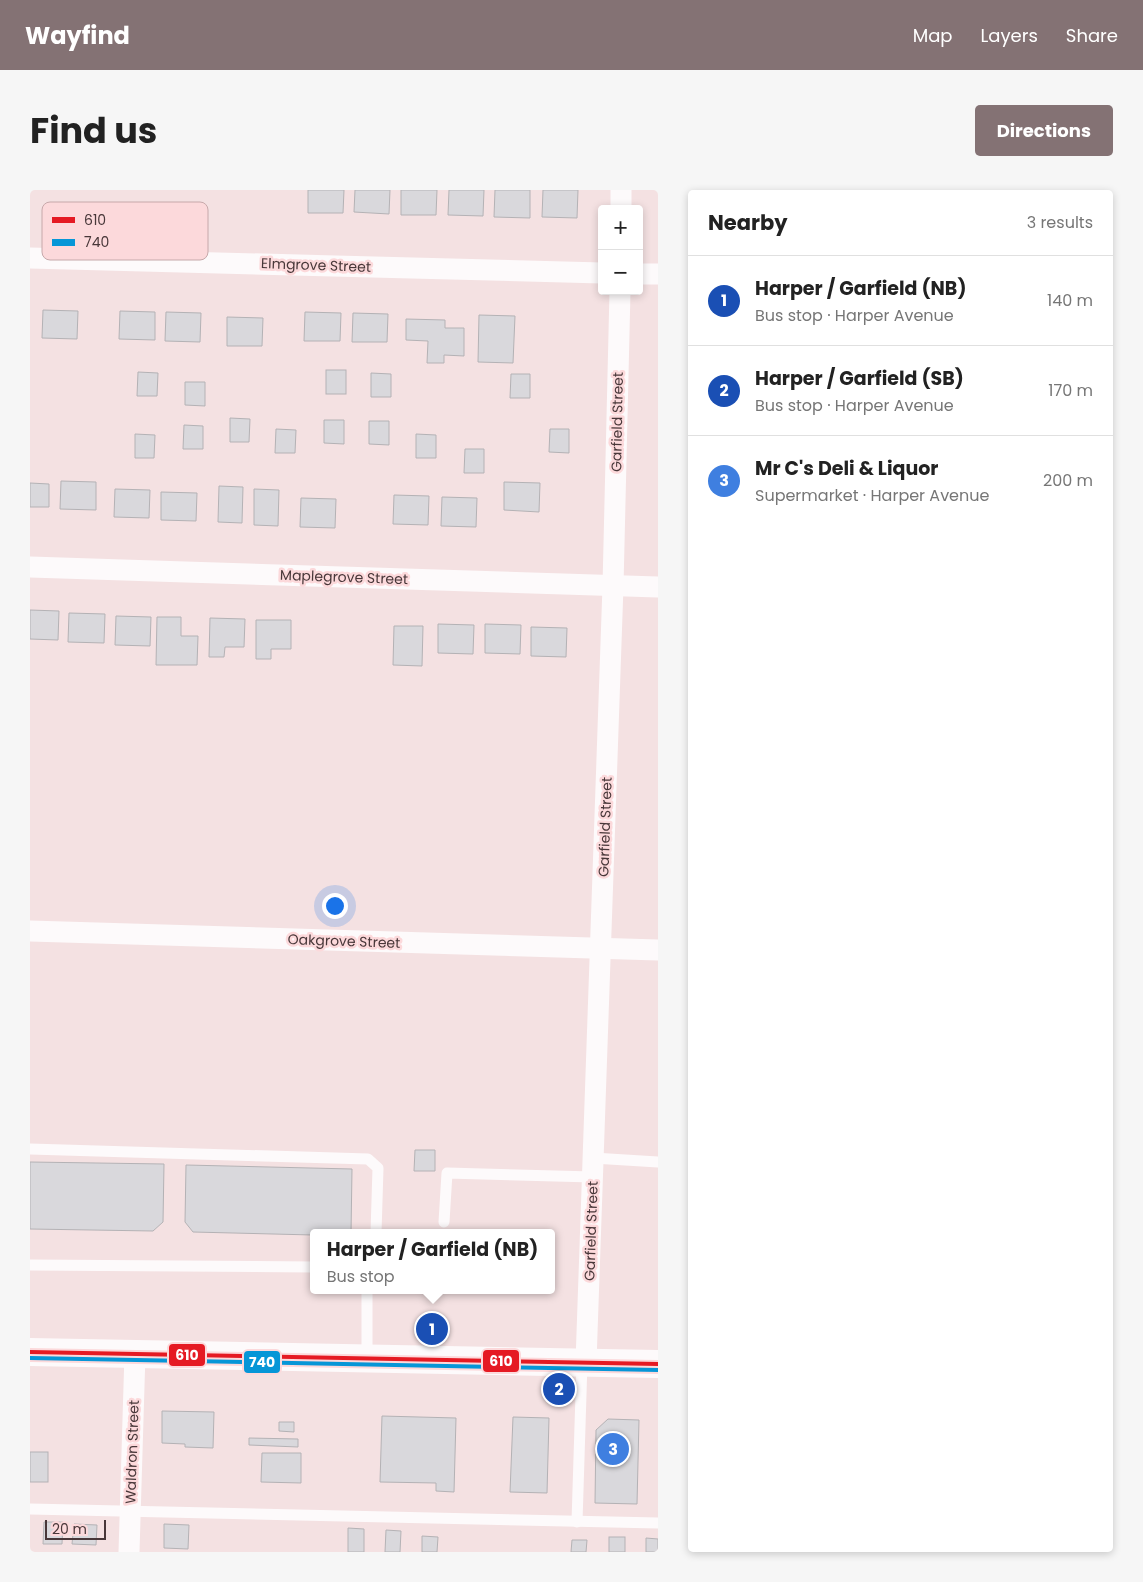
<!DOCTYPE html>
<html lang="en">
<head>
<meta charset="utf-8">
<style>
  :root { --surface:#fff; --page:#f6f6f6; --text:#222; --muted:#767676; --line:#e0e0e0; --accent:#847274 }
  body { margin:0; font-family:Poppins,sans-serif; background:var(--page); color:var(--text) }
  .controls { position:absolute; right:15px; top:15px; display:grid; overflow:hidden; border-radius:5px; box-shadow:0 2px 8px #0003 }
  .controls button { width:45px; height:45px; display:grid; place-items:center; padding:0; border:0; border-bottom:1px solid var(--line); background:var(--surface); color:var(--text); font:25px sans-serif }
  .scale { position:absolute; left:15px; bottom:12px; width:61px; box-sizing:border-box; padding-left:5px; border:2px solid #483739; border-top:0; font-size:14px; line-height:18px; white-space:nowrap; color:#483739; -webkit-text-stroke:4px #fcd9db; paint-order:stroke }
  .you { position:absolute; left:304px; top:715px; width:18px; height:18px; margin:-12px; border:4px solid #fff; border-radius:50%; background:#1a73e8; box-shadow:0 0 0 8px #1a73e833 }
  .badge { display:grid; place-items:center; width:32px; height:32px; border-radius:50%; background:var(--accent); color:#fff; font-size:16px; font-weight:700 }
  .pin { position:absolute; translate:-50% -50%; border:2px solid #fff; box-shadow:0 1px 5px #0006 }
  .popup { position:absolute; left:280px; top:1039px; width:245px; height:65px; box-sizing:border-box; display:grid; place-content:center; border-radius:5px; background:var(--surface); filter:drop-shadow(0 1px 4px #0005); font-size:16px; white-space:nowrap; color:var(--muted) }
  .popup b { font-size:19px; color:var(--text) }
  .popup::after { content:''; position:absolute; left:50%; top:100%; margin-left:-10px; border:10px solid transparent; border-top-color:var(--surface) }
  .list { margin:0; padding:0; list-style:none }
  h2 { display:flex; justify-content:space-between; align-items:center; height:65px; margin:0; padding:0 20px; font-size:21px }
  h2 small { font-size:16px; font-weight:400; color:var(--muted) }
  .list li { display:grid; grid-template-columns:32px 1fr auto; gap:15px; align-items:center; box-sizing:border-box; height:90px; padding:0 20px; border-top:1px solid var(--line) }
  .list b { display:block; font-size:19px; white-space:nowrap }
  .list p { margin:0; font-size:16px; white-space:nowrap; color:var(--muted) }
  .list em { font-size:16px; font-style:normal; color:var(--muted) }
  .map { position:relative; flex:none; width:628px; height:1362px; overflow:hidden; border-radius:5px }
  header { display:flex; align-items:center; gap:30px; box-sizing:border-box; height:70px; padding:0 25px; background:var(--accent); color:#fff }
  header strong { font-size:24px }
  nav { display:flex; gap:28px; margin-inline-start:auto; font-size:18px }
  .intro { display:flex; align-items:center; justify-content:space-between; box-sizing:border-box; height:120px; padding:0 30px }
  h1 { margin:0; font-size:35px }
  .button { padding:12px 22px; border-radius:5px; background:var(--accent); color:#fff; font-size:18px; font-weight:700 }
  main { display:flex; gap:30px; padding:0 30px }
  aside { flex:1; background:var(--surface); border-radius:5px; box-shadow:0 2px 8px #0003 }
  .map>svg:first-child { display:block }
</style>
</head>
<body>
<header>
<strong>Wayfind</strong>
<nav><a>Map</a><a>Layers</a><a>Share</a></nav>
</header>
<div class="intro"><h1>Find us</h1><a class="button">Directions</a></div>
<main>
<div class="map">
<svg width="628" height="1362" viewBox="0 0 628 1362">
  <rect width="100%" height="100%" fill="#f4e1e2"/>
  <!-- building -->
  <g fill="#d9d8dc" stroke="#b4b2b5">
    <path d="M 278,0 L 314,0 L 313,23 L 278,23 Z"/>
    <path d="M 325,0 L 360,0 L 359,24 L 324,22 Z"/>
    <path d="M 371,0 L 407,0 L 406,25 L 371,25 Z"/>
    <path d="M 419,0 L 454,0 L 453,26 L 418,25 Z"/>
    <path d="M 465,0 L 500,0 L 500,28 L 464,27 Z"/>
    <path d="M 513,0 L 548,0 L 547,28 L 512,27 Z"/>
    <path d="M 13,120 L 48,121 L 47,149 L 12,148 Z"/>
    <path d="M 90,121 L 125,122 L 125,150 L 89,149 Z"/>
    <path d="M 136,122 L 171,123 L 170,152 L 135,151 Z"/>
    <path d="M 275,122 L 311,123 L 310,151 L 274,151 Z"/>
    <path d="M 323,123 L 358,124 L 357,152 L 322,152 Z"/>
    <path d="M 449,125 L 485,126 L 483,173 L 448,172 Z"/>
    <path d="M 197,127 L 233,128 L 232,156 L 197,156 Z"/>
    <path d="M 376,129 L 415,130 L 415,138 L 434,138 L 434,166 L 414,165 L 414,173 L 397,173 L 398,151 L 376,150 Z"/>
    <rect x="296" y="180" width="20" height="24"/>
    <path d="M 108,182 L 128,183 L 127,206 L 107,206 Z"/>
    <path d="M 341,183 L 361,184 L 361,207 L 341,207 Z"/>
    <path d="M 481,184 L 500,184 L 500,208 L 480,208 Z"/>
    <path d="M 155,192 L 175,192 L 175,216 L 155,215 Z"/>
    <path d="M 200,228 L 220,229 L 219,252 L 200,252 Z"/>
    <path d="M 294,230 L 314,230 L 314,254 L 294,253 Z"/>
    <path d="M 339,231 L 359,231 L 359,255 L 339,254 Z"/>
    <path d="M 154,235 L 173,236 L 173,259 L 153,259 Z"/>
    <path d="M 246,239 L 266,240 L 265,263 L 245,263 Z"/>
    <path d="M 520,239 L 539,239 L 539,263 L 519,262 Z"/>
    <path d="M 105,244 L 125,245 L 124,268 L 105,268 Z"/>
    <path d="M 386,244 L 406,245 L 406,268 L 386,268 Z"/>
    <path d="M 435,259 L 454,259 L 454,283 L 434,283 Z"/>
    <path d="M 31,291 L 66,292 L 66,320 L 30,319 Z"/>
    <path d="M 474,292 L 510,293 L 509,322 L 474,320 Z"/>
    <path d="M 0,293 L 19,294 L 19,317 L 0,317 Z"/>
    <path d="M 189,296 L 213,297 L 212,333 L 188,332 Z"/>
    <path d="M 85,299 L 120,300 L 119,328 L 84,327 Z"/>
    <path d="M 224,299 L 249,300 L 248,336 L 224,335 Z"/>
    <path d="M 131,302 L 167,303 L 166,331 L 131,330 Z"/>
    <path d="M 364,305 L 399,306 L 398,335 L 363,334 Z"/>
    <path d="M 412,307 L 447,308 L 446,337 L 411,336 Z"/>
    <path d="M 271,308 L 306,309 L 305,338 L 270,337 Z"/>
    <path d="M 0,420 L 29,421 L 28,450 L 0,449 Z"/>
    <path d="M 39,423 L 75,424 L 74,453 L 38,452 Z"/>
    <path d="M 86,426 L 121,427 L 120,456 L 85,455 Z"/>
    <path d="M 127,427 L 151,427 L 151,446 L 168,446 L 167,475 L 126,475 Z"/>
    <path d="M 180,428 L 215,429 L 214,457 L 195,457 L 194,467 L 179,467 Z"/>
    <path d="M 226,430 L 261,430 L 261,459 L 241,459 L 241,469 L 226,469 Z"/>
    <path d="M 408,434 L 444,435 L 443,464 L 408,463 Z"/>
    <path d="M 455,434 L 491,435 L 490,464 L 455,463 Z"/>
    <path d="M 364,436 L 393,436 L 392,476 L 363,475 Z"/>
    <path d="M 501,437 L 537,438 L 536,467 L 501,466 Z"/>
    <path d="M 385,960 L 405,960 L 405,981 L 384,981 Z"/>
    <path d="M 0,972 L 134,974 L 133,1032 L 123,1041 L 0,1039 Z"/>
    <path d="M 156,975 L 322,979 L 321,1043 L 283,1043 L 283,1045 L 163,1042 L 155,1032 Z"/>
    <path d="M 132,1221 L 184,1222 L 183,1258 L 155,1257 L 155,1254 L 132,1253 Z"/>
    <path d="M 352,1226 L 426,1228 L 424,1302 L 406,1301 L 406,1293 L 350,1292 Z"/>
    <path d="M 483,1227 L 519,1228 L 517,1303 L 480,1302 Z"/>
    <path d="M 578,1229 L 609,1230 L 607,1314 L 565,1313 L 566,1240 Z"/>
    <path d="M 249,1232 L 264,1232 L 264,1242 L 249,1241 Z"/>
    <path d="M 219,1248 L 268,1249 L 268,1257 L 219,1255 Z"/>
    <rect x="0" y="1262" width="18" height="30"/>
    <path d="M 232,1263 L 271,1263 L 271,1293 L 231,1292 Z"/>
    <path d="M 14,1332 L 33,1332 L 32,1354 L 13,1354 Z"/>
    <path d="M 44,1334 L 67,1335 L 66,1355 L 42,1354 Z"/>
    <path d="M 134,1334 L 159,1335 L 158,1359 L 134,1358 Z"/>
    <path d="M 318,1338 L 334,1339 L 334,1362 L 318,1362 Z"/>
    <path d="M 356,1340 L 371,1341 L 370,1362 L 355,1362 Z"/>
    <path d="M 392,1346 L 408,1347 L 407,1362 L 392,1362 Z"/>
    <rect x="579" y="1347" width="16" height="15"/>
    <path d="M 616,1348 L 628,1349 L 628,1362 L 616,1362 Z"/>
    <path d="M 542,1350 L 557,1350 L 556,1362 L 541,1362 Z"/>
  </g>
  <g fill="none" stroke-linecap="round" stroke-linejoin="round">
    <!-- service -->
    <g stroke="#fdfafb" stroke-width="11">
      <path d="M 0,959 L 338,969 L 348,978 L 346,1043"/>
      <path d="M 563,968 L 628,972"/>
      <path d="M 414,1032 L 417,983 L 563,987"/>
      <path d="M 0,1075 L 283,1077"/>
      <path d="M 337,1168 L 337,1100"/>
      <path d="M 0,1319 L 628,1333"/>
      <path d="M 547,1332 L 552,1172"/>
    </g>
    <!-- minor -->
    <g stroke="#fdfafb" stroke-width="21">
      <path d="M 591,19 L 591,0"/>
      <path d="M 0,68 L 572,83"/>
      <path d="M 609,84 L 628,84"/>
      <path d="M 0,377 L 628,397"/>
      <path d="M 0,741 L 628,760"/>
      <path d="M 556,1172 L 583,396 L 590,101"/>
      <path d="M 99,1362 L 105,1163"/>
    </g>
    <!-- secondary -->
    <path stroke="#fdfafb" stroke-width="28" d="M 0,1162 L 628,1174"/>
    <!-- bus-1 casing -->
    <g stroke="#fcd9db" stroke-width="8">
      <path id="bus-1" d="M 0,1162 L 628,1174"/>
    </g>
    <!-- bus-2 casing -->
    <g stroke="#fcd9db" stroke-width="8">
      <path id="bus-2" d="M 0,1168 L 628,1180"/>
    </g>
    <!-- bus-1 -->
    <use href="#bus-1" stroke="#e51a23" stroke-width="4"/>
    <!-- bus-2 -->
    <use href="#bus-2" stroke="#0696d7" stroke-width="4"/>
  </g>
  <g text-anchor="middle" dominant-baseline="central" stroke-width="5" stroke-linejoin="round" paint-order="stroke">
    <!-- street labels -->
    <g font-size="14" fill="#483739" stroke="#fcd9db">
      <text transform="translate(286 75) rotate(2)">Elmgrove Street</text>
      <text transform="translate(587 232) rotate(-89)">Garfield Street</text>
      <text transform="translate(314 387) rotate(2)">Maplegrove Street</text>
      <text transform="translate(575 637) rotate(-88)">Garfield Street</text>
      <text transform="translate(314 751) rotate(2)">Oakgrove Street</text>
      <text transform="translate(561 1041) rotate(-88)">Garfield Street</text>
      <text transform="translate(102 1262) rotate(-88)">Waldron Street</text>
    </g>
  </g>
  <!-- legend -->
  <rect x="12" y="12" width="166" height="58" rx="8" fill="#fcd9db" stroke="#c6a8aa" stroke-width="1"/>
  <rect x="22" y="27" width="23" height="6" fill="#e51a23"/>
  <rect x="22" y="49" width="23" height="7" fill="#0696d7"/>
  <g font-size="14" fill="#483739">
    <text x="54" y="35">610</text>
    <text x="54" y="57">740</text>
  </g>
  <g stroke="#fcd9db" stroke-width="2">
    <rect x="138" y="1153" width="38" height="24" rx="5" fill="#e51a23"/>
    <rect x="452" y="1159" width="38" height="24" rx="5" fill="#e51a23"/>
    <rect x="213" y="1160" width="38" height="24" rx="5" fill="#0696d7"/>
  </g>
  <g font-size="14" text-anchor="middle" font-weight="bold" fill="#fff">
    <text x="157" y="1170">610</text>
    <text x="471" y="1176">610</text>
    <text x="232" y="1177">740</text>
  </g>
</svg>
<div class="controls">
<button>+</button>
<button>−</button>
</div>
<div class="scale">20 m</div>
<div class="you"></div>
<div class="pin badge" style="left:402px;top:1139px;background:#1a4fb4">1</div>
<div class="popup"><b>Harper / Garfield (NB)</b>Bus stop</div>
<div class="pin badge" style="left:529px;top:1199px;background:#1a4fb4">2</div>
<div class="pin badge" style="left:583px;top:1259px;background:#3f7fe0">3</div>
</div>
<aside>
<h2>Nearby<small>3 results</small></h2>
<ul class="list">
<li><span class="badge" style="background:#1a4fb4">1</span><div><b>Harper / Garfield (NB)</b><p>Bus stop · Harper Avenue</p></div><em>140 m</em></li>
<li><span class="badge" style="background:#1a4fb4">2</span><div><b>Harper / Garfield (SB)</b><p>Bus stop · Harper Avenue</p></div><em>170 m</em></li>
<li><span class="badge" style="background:#3f7fe0">3</span><div><b>Mr C's Deli &amp; Liquor</b><p>Supermarket · Harper Avenue</p></div><em>200 m</em></li>
</ul>
</aside>
</main>
</body>
</html>
